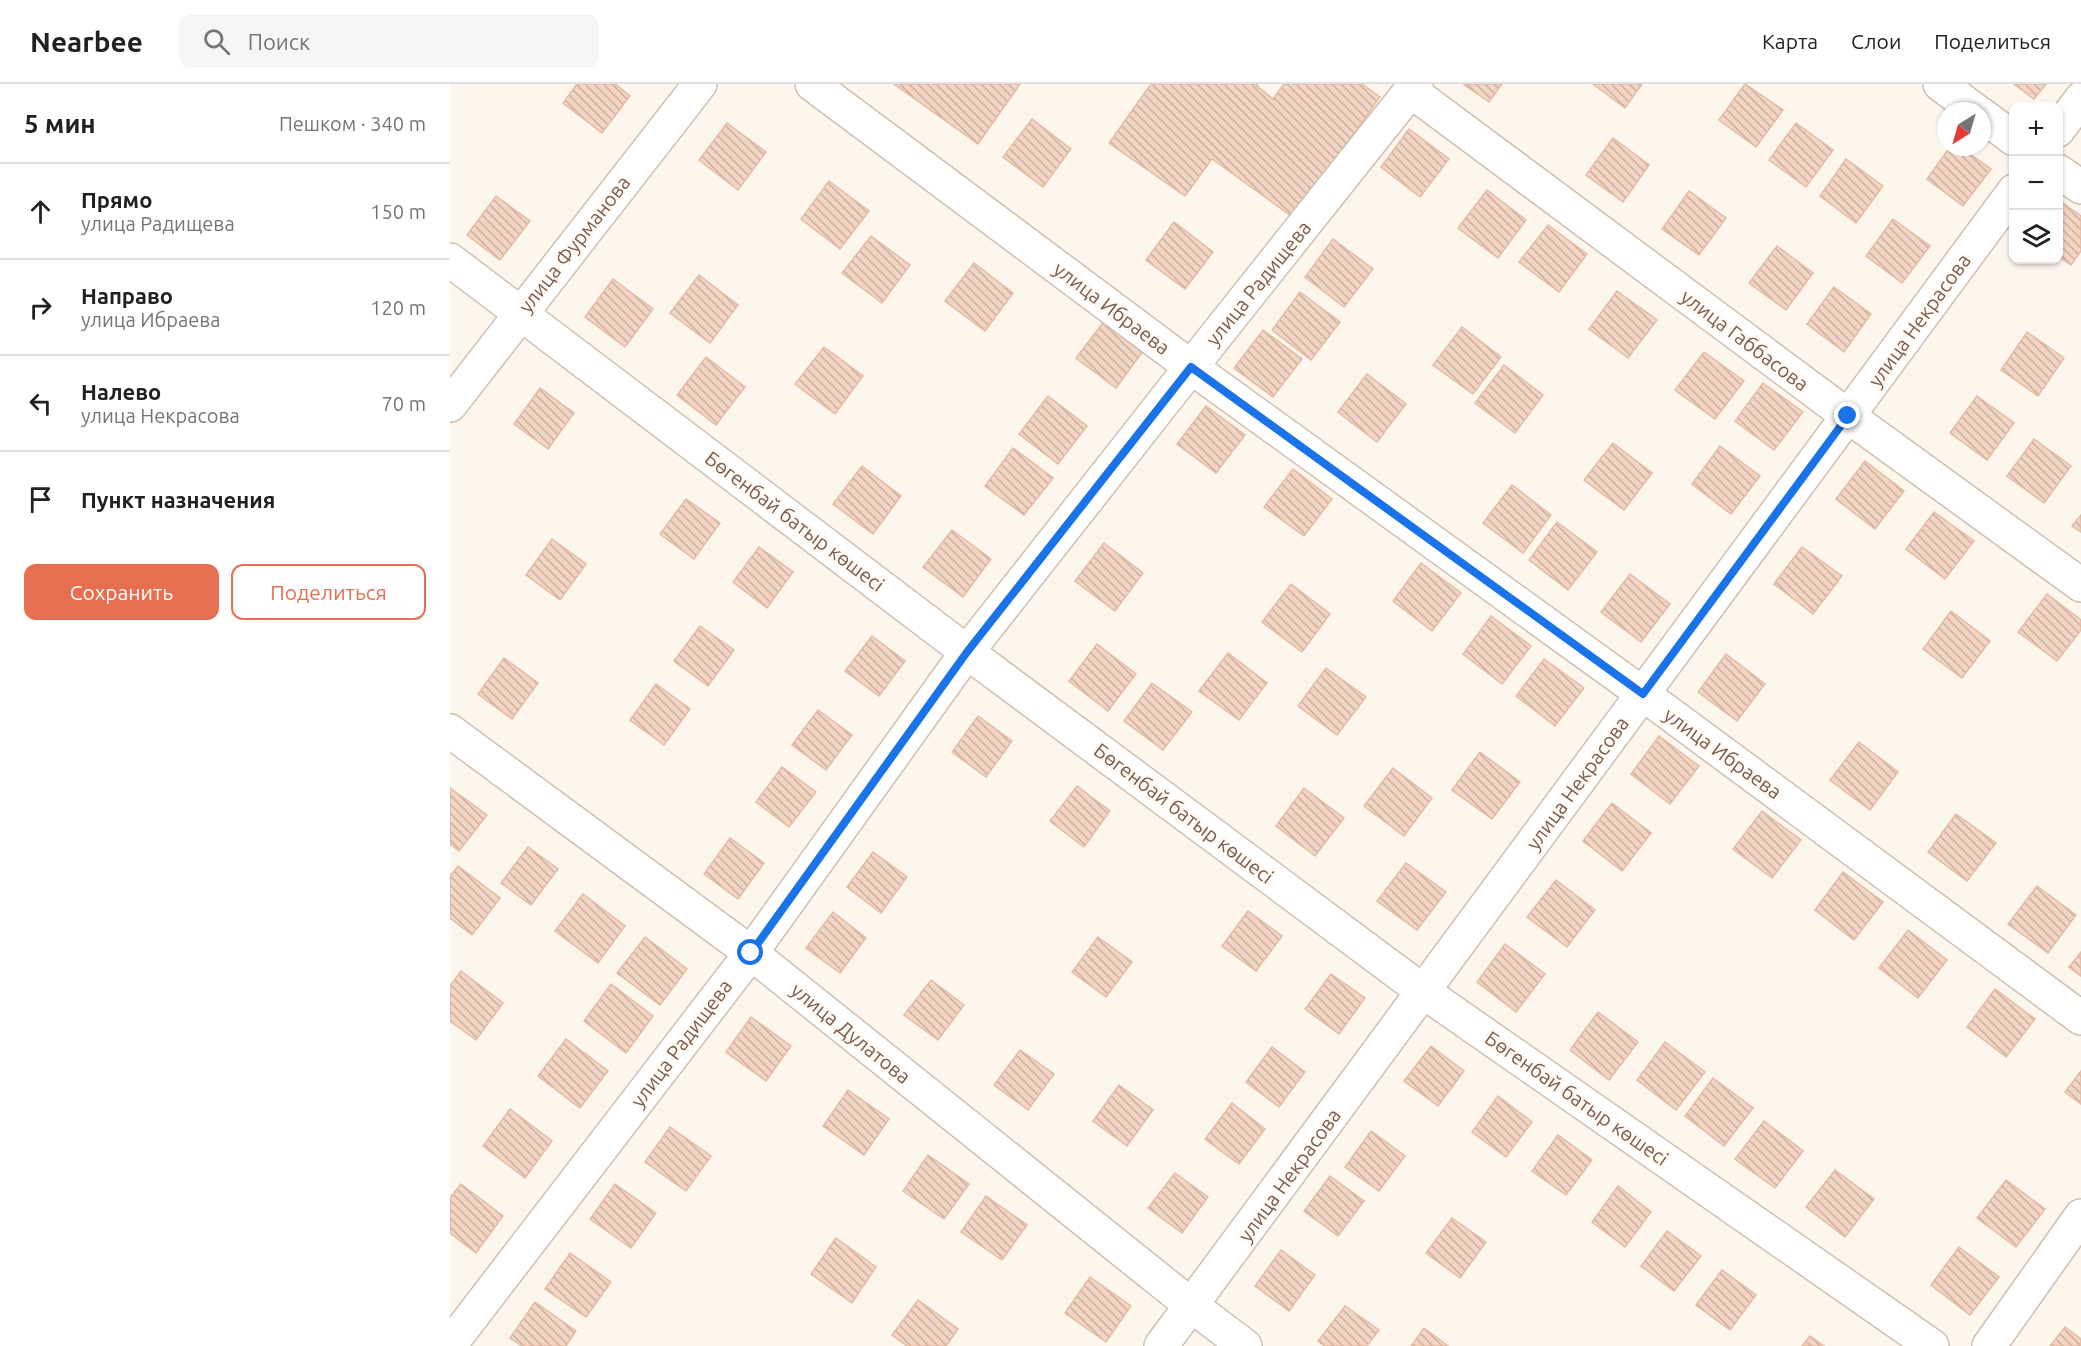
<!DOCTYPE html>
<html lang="ru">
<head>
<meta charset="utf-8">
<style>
  :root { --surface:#fff; --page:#f6f6f6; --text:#202124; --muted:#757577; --line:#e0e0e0; --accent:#e76f51 }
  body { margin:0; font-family:Ubuntu,sans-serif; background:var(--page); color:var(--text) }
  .controls { position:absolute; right:18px; top:18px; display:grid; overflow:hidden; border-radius:12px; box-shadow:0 2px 4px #0004 }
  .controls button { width:54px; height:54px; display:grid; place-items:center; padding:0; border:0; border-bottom:2px solid var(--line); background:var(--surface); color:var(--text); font:30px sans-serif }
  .compass { position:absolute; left:1487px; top:18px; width:54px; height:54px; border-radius:50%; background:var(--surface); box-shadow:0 2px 4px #0004; rotate:217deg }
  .stop { position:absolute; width:18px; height:18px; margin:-14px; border:4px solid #1a73e8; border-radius:50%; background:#fff }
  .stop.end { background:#1a73e8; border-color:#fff; box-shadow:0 2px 6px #0008 }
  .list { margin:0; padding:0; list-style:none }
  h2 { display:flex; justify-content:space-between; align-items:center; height:78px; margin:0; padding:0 24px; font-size:26px }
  h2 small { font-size:20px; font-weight:400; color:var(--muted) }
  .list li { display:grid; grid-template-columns:39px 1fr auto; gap:18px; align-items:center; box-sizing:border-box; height:96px; padding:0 24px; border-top:2px solid var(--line) }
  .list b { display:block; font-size:22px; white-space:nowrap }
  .list p { margin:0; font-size:20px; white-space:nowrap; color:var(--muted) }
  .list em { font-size:20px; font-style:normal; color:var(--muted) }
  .actions { display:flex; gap:12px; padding:18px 24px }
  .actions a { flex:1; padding:14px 0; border:2px solid var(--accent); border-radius:12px; text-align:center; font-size:21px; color:var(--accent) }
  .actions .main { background:var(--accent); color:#fff }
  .icon { flex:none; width:33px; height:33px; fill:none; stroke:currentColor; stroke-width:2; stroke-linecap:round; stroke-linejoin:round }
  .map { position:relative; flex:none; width:1631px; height:1262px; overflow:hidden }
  header { display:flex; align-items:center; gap:36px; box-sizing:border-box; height:84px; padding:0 30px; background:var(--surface); border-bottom:2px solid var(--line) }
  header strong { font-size:28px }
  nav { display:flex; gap:33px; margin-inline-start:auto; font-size:21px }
  .search { width:420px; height:54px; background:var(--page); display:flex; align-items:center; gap:15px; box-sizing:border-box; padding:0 21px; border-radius:12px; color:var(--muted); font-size:22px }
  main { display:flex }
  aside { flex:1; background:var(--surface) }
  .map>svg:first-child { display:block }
</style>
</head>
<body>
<header>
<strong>Nearbee</strong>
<div class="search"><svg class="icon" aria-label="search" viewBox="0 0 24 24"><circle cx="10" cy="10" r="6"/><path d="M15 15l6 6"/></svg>Поиск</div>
<nav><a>Карта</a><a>Слои</a><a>Поделиться</a></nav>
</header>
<main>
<aside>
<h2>5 мин<small>Пешком · 340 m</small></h2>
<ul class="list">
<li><svg class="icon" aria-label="ahead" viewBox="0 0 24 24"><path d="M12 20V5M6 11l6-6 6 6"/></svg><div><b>Прямо</b><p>улица Радищева</p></div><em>150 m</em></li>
<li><svg class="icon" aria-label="right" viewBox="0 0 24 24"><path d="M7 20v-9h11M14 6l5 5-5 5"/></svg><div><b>Направо</b><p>улица Ибраева</p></div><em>120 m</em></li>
<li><svg class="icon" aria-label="left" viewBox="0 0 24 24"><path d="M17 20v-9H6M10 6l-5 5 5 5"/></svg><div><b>Налево</b><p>улица Некрасова</p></div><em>70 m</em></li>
<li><svg class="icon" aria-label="arrive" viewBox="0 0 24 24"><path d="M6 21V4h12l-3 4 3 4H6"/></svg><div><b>Пункт назначения</b></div></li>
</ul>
<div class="actions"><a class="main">Сохранить</a><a>Поделиться</a></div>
</aside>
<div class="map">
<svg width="1631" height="1262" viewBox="0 0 1631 1262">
  <defs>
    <pattern id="building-back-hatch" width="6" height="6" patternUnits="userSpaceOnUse" patternTransform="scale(1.5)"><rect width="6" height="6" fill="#f3d5c3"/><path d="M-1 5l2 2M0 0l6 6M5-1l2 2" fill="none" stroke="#cab0a1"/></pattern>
  </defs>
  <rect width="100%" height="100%" fill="#fdf6ec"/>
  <!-- building -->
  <g fill="url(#building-back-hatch)" stroke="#e6bba3" stroke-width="1.5">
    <path d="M 127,0 L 165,0 L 180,12 L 152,49 L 113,19 Z"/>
    <path d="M 444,0 L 570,0 L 528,60 Z"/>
    <path d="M 701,0 L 808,0 L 807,2 L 823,15 L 834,0 L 912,0 L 930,13 L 844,134 L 762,75 L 735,112 L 659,59 Z"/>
    <path d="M 1013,0 L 1052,0 L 1039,18 Z"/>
    <path d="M 1143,0 L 1192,0 L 1175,24 Z"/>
    <path d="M 1295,0 L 1333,26 L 1306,63 L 1269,36 Z"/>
    <path d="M 1564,0 L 1596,0 L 1584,15 Z"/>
    <path d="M 582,35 L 621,65 L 593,103 L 553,73 Z"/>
    <path d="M 277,39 L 316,68 L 288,106 L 249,76 Z"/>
    <path d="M 1346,39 L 1383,66 L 1356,103 L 1319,76 Z"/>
    <path d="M 959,45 L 999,75 L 970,113 L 931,83 Z"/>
    <path d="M 1163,54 L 1199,81 L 1173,118 L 1136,91 Z"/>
    <path d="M 1500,63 L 1510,63 L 1541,85 L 1513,122 L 1477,95 Z"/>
    <path d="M 1396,75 L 1433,102 L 1406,139 L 1370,112 Z"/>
    <path d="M 379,97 L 419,127 L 390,165 L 351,135 Z"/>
    <path d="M 1037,106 L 1076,136 L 1048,174 L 1008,144 Z"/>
    <path d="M 1239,107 L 1276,134 L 1249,171 L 1212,145 Z"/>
    <path d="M 46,112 L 80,137 L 50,176 L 17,151 Z"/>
    <path d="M 1610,117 L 1631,132 L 1631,167 L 1621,181 L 1608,172 Z"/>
    <path d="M 1443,135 L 1480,162 L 1452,199 L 1416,172 Z"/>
    <path d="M 724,138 L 763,168 L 735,205 L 696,176 Z"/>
    <path d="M 1098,141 L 1137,170 L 1109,208 L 1069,178 Z"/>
    <path d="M 421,152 L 460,181 L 432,219 L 392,189 Z"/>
    <path d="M 883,155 L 923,185 L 894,223 L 855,193 Z"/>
    <path d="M 1327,162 L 1363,189 L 1336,226 L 1299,199 Z"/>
    <path d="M 524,179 L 563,209 L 535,247 L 495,217 Z"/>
    <path d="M 249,191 L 288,221 L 260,259 L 220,229 Z"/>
    <path d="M 163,195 L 203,225 L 175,263 L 135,233 Z"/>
    <path d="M 1384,203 L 1421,230 L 1394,268 L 1357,240 Z"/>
    <path d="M 1167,207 L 1207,236 L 1178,274 L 1139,245 Z"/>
    <path d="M 850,208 L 890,238 L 861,276 L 822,246 Z"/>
    <path d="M 655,236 L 694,266 L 666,304 L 626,274 Z"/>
    <path d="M 1012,243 L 1051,273 L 1023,310 L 983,281 Z"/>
    <path d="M 813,246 L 852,275 L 823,313 L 784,284 Z"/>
    <path d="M 1577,248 L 1614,274 L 1588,312 L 1551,286 Z"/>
    <path d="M 374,263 L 413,292 L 385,330 L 345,300 Z"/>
    <path d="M 1254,268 L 1294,297 L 1265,335 L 1225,306 Z"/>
    <path d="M 256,273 L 295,303 L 266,341 L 227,311 Z"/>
    <path d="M 1054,281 L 1093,311 L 1065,349 L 1025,319 Z"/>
    <path d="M 917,290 L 956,320 L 927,358 L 888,328 Z"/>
    <path d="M 1313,299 L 1353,328 L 1324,366 L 1285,337 Z"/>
    <path d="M 90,304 L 124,329 L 98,365 L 64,340 Z"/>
    <path d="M 598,312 L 637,342 L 608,380 L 569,350 Z"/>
    <path d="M 1527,312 L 1564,339 L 1537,376 L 1500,349 Z"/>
    <path d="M 756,322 L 795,351 L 766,389 L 727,360 Z"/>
    <path d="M 1584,355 L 1621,382 L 1594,419 L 1557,392 Z"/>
    <path d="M 1163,359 L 1202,389 L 1174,426 L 1134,396 Z"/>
    <path d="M 1270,362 L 1310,392 L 1281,430 L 1242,400 Z"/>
    <path d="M 563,364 L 603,394 L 574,431 L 535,402 Z"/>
    <path d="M 1415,377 L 1454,407 L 1425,445 L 1386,415 Z"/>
    <path d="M 412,382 L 451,412 L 423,450 L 383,420 Z"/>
    <path d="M 843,385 L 882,415 L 854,452 L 814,423 Z"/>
    <path d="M 1062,401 L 1101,431 L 1073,469 L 1033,439 Z"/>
    <path d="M 236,415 L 270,439 L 244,475 L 210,450 Z"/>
    <path d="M 1484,428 L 1524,457 L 1495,495 L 1456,465 Z"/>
    <path d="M 1631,431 L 1631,448 L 1622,442 Z"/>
    <path d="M 1107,438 L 1147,468 L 1118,506 L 1079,476 Z"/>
    <path d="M 502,446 L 541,475 L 513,513 L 473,483 Z"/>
    <path d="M 102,455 L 136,480 L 110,516 L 76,491 Z"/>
    <path d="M 654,459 L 693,489 L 665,527 L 625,497 Z"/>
    <path d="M 309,463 L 343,488 L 317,524 L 283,498 Z"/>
    <path d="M 1352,463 L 1392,492 L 1363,530 L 1324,500 Z"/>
    <path d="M 971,479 L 1011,509 L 982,547 L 943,517 Z"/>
    <path d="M 1180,490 L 1220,520 L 1191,558 L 1151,528 Z"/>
    <path d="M 841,500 L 880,530 L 852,568 L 812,538 Z"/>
    <path d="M 1597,510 L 1631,536 L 1631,546 L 1607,577 L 1568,548 Z"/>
    <path d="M 1501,527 L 1540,557 L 1512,594 L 1473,565 Z"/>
    <path d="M 1041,532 L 1081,562 L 1052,600 L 1013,570 Z"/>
    <path d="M 250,542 L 284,566 L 258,602 L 224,577 Z"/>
    <path d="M 422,552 L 455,577 L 429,612 L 395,587 Z"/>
    <path d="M 647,560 L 686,590 L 658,627 L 619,597 Z"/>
    <path d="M 778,569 L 817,599 L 789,636 L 749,607 Z"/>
    <path d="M 1276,570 L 1315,600 L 1287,637 L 1248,608 Z"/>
    <path d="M 54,574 L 88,599 L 62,635 L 28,610 Z"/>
    <path d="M 1094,575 L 1134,604 L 1105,642 L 1066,612 Z"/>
    <path d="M 876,584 L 916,613 L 887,651 L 848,622 Z"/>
    <path d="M 702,599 L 742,628 L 713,666 L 674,637 Z"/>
    <path d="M 206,600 L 240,625 L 214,661 L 180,636 Z"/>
    <path d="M 368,626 L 402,651 L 376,686 L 342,661 Z"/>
    <path d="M 528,632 L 562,657 L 536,693 L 502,668 Z"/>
    <path d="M 1209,652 L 1249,682 L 1220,720 L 1181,690 Z"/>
    <path d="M 1409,658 L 1448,688 L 1420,726 L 1380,696 Z"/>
    <path d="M 1030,668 L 1070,698 L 1042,735 L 1002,706 Z"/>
    <path d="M 332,683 L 366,708 L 339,743 L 306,718 Z"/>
    <path d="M 943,684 L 982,714 L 954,752 L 914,722 Z"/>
    <path d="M 627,702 L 660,727 L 634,763 L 600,737 Z"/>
    <path d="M 0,704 L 37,731 L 9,767 L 0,760 Z"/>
    <path d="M 854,704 L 894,734 L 865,772 L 826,742 Z"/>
    <path d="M 1162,719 L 1201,749 L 1172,787 L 1133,757 Z"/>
    <path d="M 1312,727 L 1351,756 L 1322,794 L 1283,765 Z"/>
    <path d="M 1506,730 L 1546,759 L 1517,797 L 1478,768 Z"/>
    <path d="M 280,754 L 314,779 L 288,815 L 254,790 Z"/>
    <path d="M 78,763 L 108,785 L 81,821 L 51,799 Z"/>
    <path d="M 423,768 L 457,793 L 431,829 L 397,803 Z"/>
    <path d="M 956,779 L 996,808 L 967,846 L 927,817 Z"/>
    <path d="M 8,782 L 50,814 L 22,851 L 0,834 L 0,792 Z"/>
    <path d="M 1393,788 L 1433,818 L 1404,856 L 1365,826 Z"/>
    <path d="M 1106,796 L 1145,826 L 1117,863 L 1077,833 Z"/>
    <path d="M 1587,802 L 1626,831 L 1598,869 L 1558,840 Z"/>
    <path d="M 133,810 L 175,842 L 148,879 L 105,847 Z"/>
    <path d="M 798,827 L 832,852 L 806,887 L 772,862 Z"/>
    <path d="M 383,828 L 416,854 L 390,889 L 356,864 Z"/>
    <path d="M 1458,846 L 1497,876 L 1468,914 L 1429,884 Z"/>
    <path d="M 195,853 L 237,885 L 210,921 L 167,889 Z"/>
    <path d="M 648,853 L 682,878 L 656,913 L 622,888 Z"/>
    <path d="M 1055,860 L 1095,890 L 1066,928 L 1027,898 Z"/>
    <path d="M 1631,868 L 1631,892 L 1619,883 Z"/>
    <path d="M 11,887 L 53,919 L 26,956 L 0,937 L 0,902 Z"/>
    <path d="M 881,890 L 915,914 L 889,950 L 855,925 Z"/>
    <path d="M 481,896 L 514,921 L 488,956 L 454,931 Z"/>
    <path d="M 161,900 L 203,932 L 176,969 L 134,937 Z"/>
    <path d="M 1545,905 L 1585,935 L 1556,973 L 1517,943 Z"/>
    <path d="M 1148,928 L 1188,958 L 1159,996 L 1120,966 Z"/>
    <path d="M 301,933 L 341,962 L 316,997 L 276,968 Z"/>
    <path d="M 116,955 L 158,987 L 130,1024 L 88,992 Z"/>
    <path d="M 1215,958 L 1255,988 L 1226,1026 L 1187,996 Z"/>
    <path d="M 981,962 L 1014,987 L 988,1022 L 954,997 Z"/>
    <path d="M 822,963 L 855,988 L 829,1023 L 796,998 Z"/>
    <path d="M 570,966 L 604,990 L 578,1026 L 544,1001 Z"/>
    <path d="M 1631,987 L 1631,1020 L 1615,1008 Z"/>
    <path d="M 1263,994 L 1303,1024 L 1274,1062 L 1235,1032 Z"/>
    <path d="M 669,1001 L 703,1026 L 677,1062 L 643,1037 Z"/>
    <path d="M 398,1006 L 439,1035 L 414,1071 L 373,1042 Z"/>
    <path d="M 1048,1012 L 1082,1038 L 1056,1073 L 1022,1048 Z"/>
    <path d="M 782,1019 L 815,1045 L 789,1080 L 755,1055 Z"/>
    <path d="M 60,1025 L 102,1057 L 75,1094 L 33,1062 Z"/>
    <path d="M 1314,1037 L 1353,1067 L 1325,1104 L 1285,1075 Z"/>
    <path d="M 220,1043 L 261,1072 L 236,1107 L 195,1078 Z"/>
    <path d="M 921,1047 L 955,1072 L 929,1107 L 895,1083 Z"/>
    <path d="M 1108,1051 L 1142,1076 L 1116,1111 L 1082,1087 Z"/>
    <path d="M 478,1071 L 519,1100 L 494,1135 L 453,1107 Z"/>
    <path d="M 1385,1086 L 1424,1115 L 1395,1153 L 1356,1123 Z"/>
    <path d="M 725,1089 L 758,1113 L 732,1149 L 698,1124 Z"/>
    <path d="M 880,1092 L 914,1117 L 888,1152 L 854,1127 Z"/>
    <path d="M 1556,1096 L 1595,1125 L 1566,1163 L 1527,1134 Z"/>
    <path d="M 11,1100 L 53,1132 L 26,1169 L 0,1149 L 0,1114 Z"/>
    <path d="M 165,1100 L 206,1129 L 181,1164 L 140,1135 Z"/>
    <path d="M 1168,1102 L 1201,1128 L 1175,1163 L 1142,1138 Z"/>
    <path d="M 536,1112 L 577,1141 L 552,1176 L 511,1148 Z"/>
    <path d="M 1002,1134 L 1036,1158 L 1010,1194 L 976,1169 Z"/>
    <path d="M 1217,1147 L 1251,1172 L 1224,1207 L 1191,1182 Z"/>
    <path d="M 386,1154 L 426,1183 L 402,1219 L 361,1190 Z"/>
    <path d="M 1509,1163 L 1549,1193 L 1520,1231 L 1481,1201 Z"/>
    <path d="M 831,1166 L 865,1191 L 839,1227 L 805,1202 Z"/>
    <path d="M 120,1169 L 161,1198 L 136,1233 L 95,1205 Z"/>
    <path d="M 1272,1186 L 1306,1211 L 1280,1246 L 1246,1221 Z"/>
    <path d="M 640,1193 L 681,1222 L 656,1258 L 615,1229 Z"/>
    <path d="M 468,1216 L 508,1245 L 496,1262 L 457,1262 L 442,1251 Z"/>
    <path d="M 85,1218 L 126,1247 L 116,1262 L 72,1262 L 60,1254 Z"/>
    <path d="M 895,1222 L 929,1246 L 917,1262 L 875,1262 L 868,1257 Z"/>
    <path d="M 1615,1243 L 1631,1255 L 1631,1262 L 1600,1262 Z"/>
    <path d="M 974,1244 L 998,1262 L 961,1262 Z"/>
    <path d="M 1360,1252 L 1374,1262 L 1352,1262 Z"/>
  </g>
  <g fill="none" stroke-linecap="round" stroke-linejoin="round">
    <!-- street casing -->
    <g stroke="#d1beb0" stroke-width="36">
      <g id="street">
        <path d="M 362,0 L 741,283 L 1193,610 L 1631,934"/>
        <path d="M 1490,0 L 1526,27"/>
        <path d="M 961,7 L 1398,332 L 1631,501"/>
        <path d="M 1532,31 L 1564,55"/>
        <path d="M 1608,46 L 1631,15"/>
        <path d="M 1608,87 L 1631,103"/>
        <path d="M 0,176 L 517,568 L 974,908 L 1482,1262"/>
        <path d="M 0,321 L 250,0"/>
        <path d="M 0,647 L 301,869 L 742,1222 L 795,1262"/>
        <path d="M 0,1261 L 301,869 L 517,568 L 741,283 L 966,0"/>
        <path d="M 711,1262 L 1564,107"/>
        <path d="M 1539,1262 L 1631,1132"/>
      </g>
    </g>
    <!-- street -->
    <use href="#street" stroke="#fff" stroke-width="33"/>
  </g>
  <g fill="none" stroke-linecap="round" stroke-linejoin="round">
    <!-- route -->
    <path stroke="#1a73e8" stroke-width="8" d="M 301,869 L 517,568 L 741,283 L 1193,610 L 1398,332"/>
  </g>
  <g text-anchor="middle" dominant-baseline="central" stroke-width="6" stroke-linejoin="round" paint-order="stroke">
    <!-- street labels -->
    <g font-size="20" fill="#7a5c4d" stroke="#fffaf3">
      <text transform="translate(124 160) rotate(-52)">улица Фурманова</text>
      <text transform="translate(808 199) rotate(-51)">улица Радищева</text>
      <text transform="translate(662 224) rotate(37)">улица Ибраева</text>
      <text transform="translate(1469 236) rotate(-54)">улица Некрасова</text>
      <text transform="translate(1295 256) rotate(37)">улица Габбасова</text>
      <text transform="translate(345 437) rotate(37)">Бөгенбай батыр көшесі</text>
      <text transform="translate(1273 669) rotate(36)">улица Ибраева</text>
      <text transform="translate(1127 699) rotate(-54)">улица Некрасова</text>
      <text transform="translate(734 729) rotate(37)">Бөгенбай батыр көшесі</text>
      <text transform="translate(401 949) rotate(39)">улица Дулатова</text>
      <text transform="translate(231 959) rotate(-53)">улица Радищева</text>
      <text transform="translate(1127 1014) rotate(35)">Бөгенбай батыр көшесі</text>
      <text transform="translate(839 1091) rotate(-54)">улица Некрасова</text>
    </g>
  </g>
</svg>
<div class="controls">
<button>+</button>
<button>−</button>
<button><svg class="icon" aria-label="layers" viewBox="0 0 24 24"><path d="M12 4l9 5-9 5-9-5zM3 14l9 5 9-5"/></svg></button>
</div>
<svg class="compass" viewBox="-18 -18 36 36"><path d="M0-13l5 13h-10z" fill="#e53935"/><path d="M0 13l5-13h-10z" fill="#757577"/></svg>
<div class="stop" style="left:301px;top:869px"></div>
<div class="stop end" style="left:1398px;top:332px"></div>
</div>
</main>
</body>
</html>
